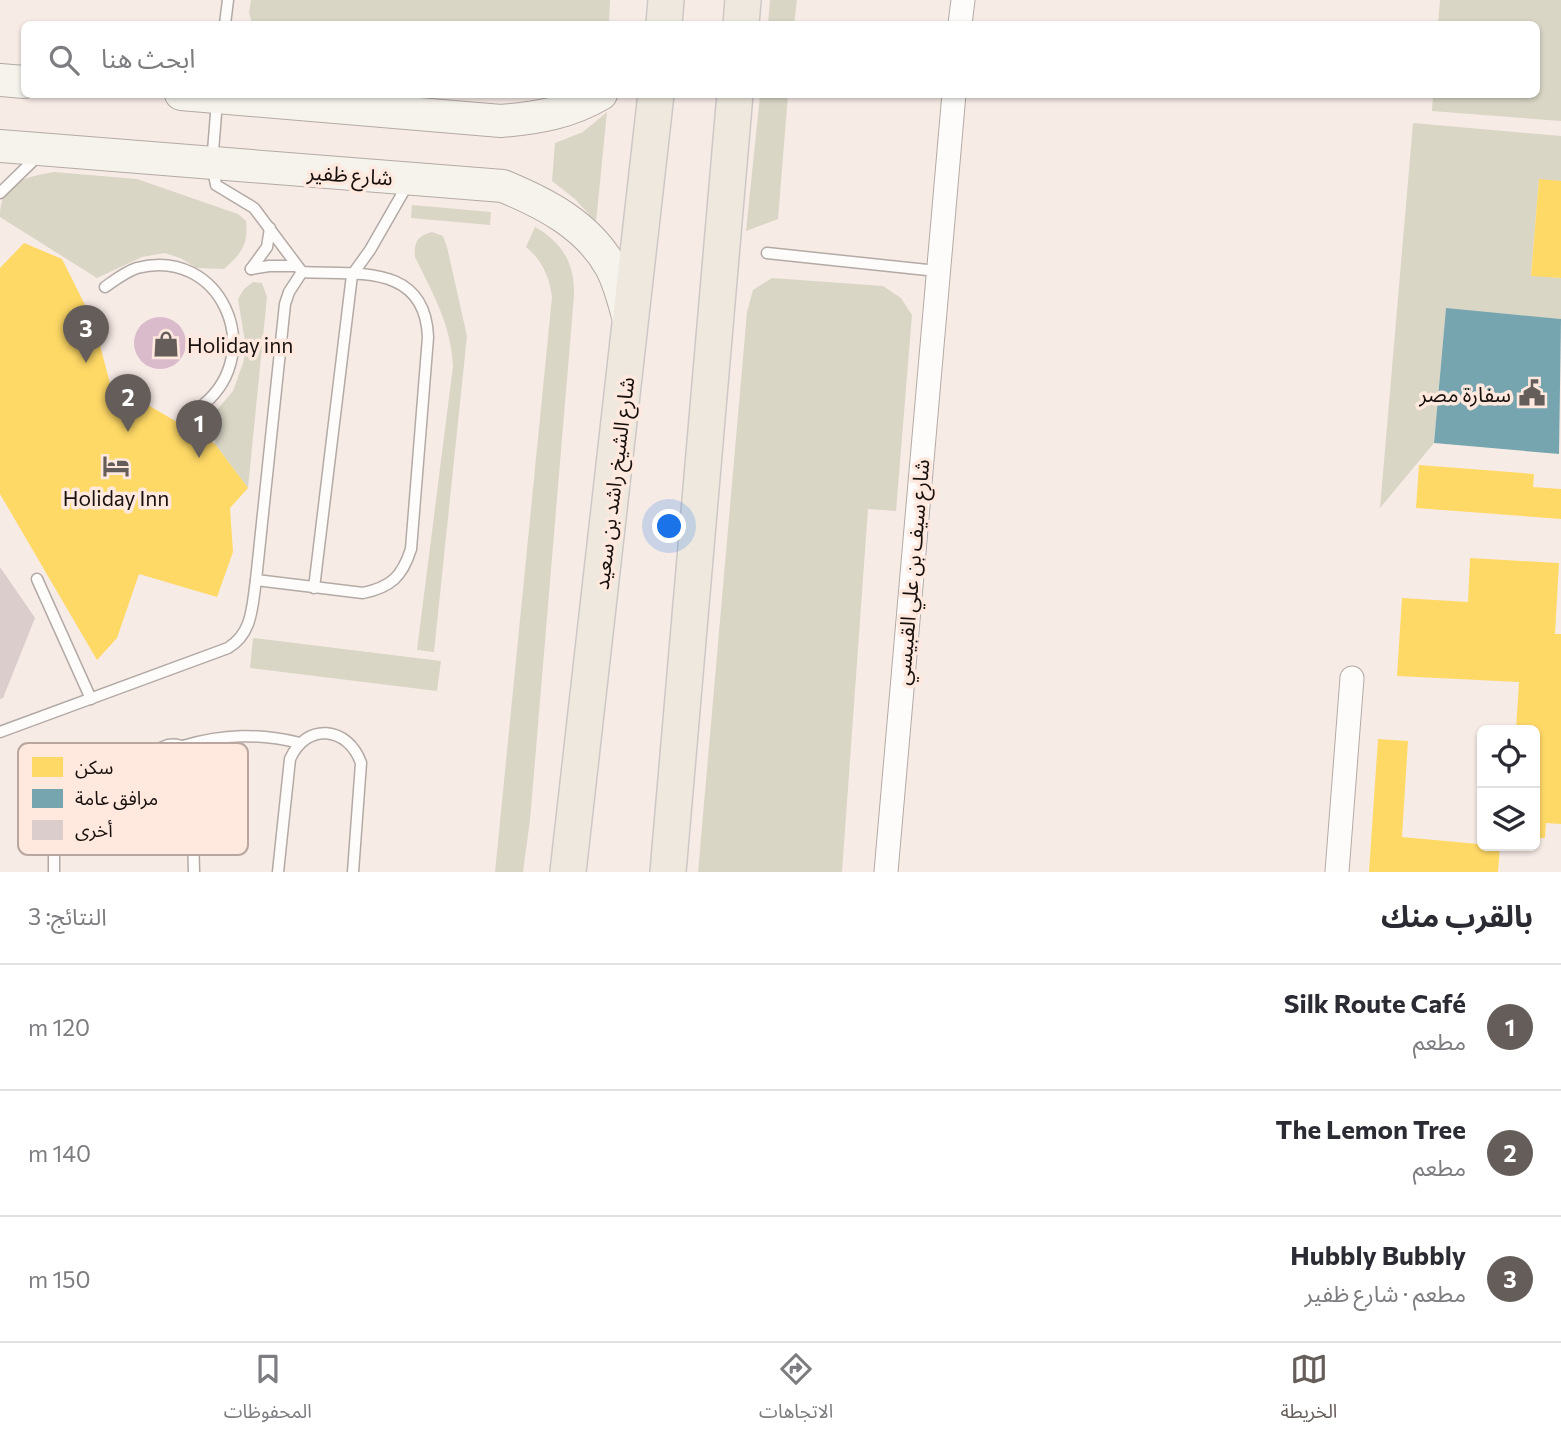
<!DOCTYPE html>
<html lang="ar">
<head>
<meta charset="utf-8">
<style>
  :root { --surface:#fff; --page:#f7f7f7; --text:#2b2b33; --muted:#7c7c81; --line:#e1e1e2; --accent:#655d59 }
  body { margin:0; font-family:Commissioner,"Noto Sans Arabic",sans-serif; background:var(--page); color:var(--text); direction:rtl }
  .controls { position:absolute; right:21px; bottom:21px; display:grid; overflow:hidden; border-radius:10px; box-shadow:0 2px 5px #0004 }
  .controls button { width:63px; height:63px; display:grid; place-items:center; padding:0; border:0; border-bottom:2px solid var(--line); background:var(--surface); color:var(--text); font:35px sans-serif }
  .you { position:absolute; left:670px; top:527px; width:24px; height:24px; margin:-18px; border:5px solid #fff; border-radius:50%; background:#1a73e8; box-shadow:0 0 0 10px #1a73e833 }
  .badge { display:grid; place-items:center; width:46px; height:46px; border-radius:50%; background:var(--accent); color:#fff; font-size:23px; font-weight:700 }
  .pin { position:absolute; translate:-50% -58px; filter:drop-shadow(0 2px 4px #0008) }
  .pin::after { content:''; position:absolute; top:37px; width:24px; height:21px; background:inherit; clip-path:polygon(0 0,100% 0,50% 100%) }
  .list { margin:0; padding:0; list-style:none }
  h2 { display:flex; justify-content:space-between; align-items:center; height:91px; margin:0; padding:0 28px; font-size:30px }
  h2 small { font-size:23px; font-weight:400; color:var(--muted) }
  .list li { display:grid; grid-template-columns:46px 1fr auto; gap:21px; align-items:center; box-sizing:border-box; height:126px; padding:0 28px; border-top:2px solid var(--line) }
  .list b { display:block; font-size:26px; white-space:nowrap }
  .list p { margin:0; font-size:23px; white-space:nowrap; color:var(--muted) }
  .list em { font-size:23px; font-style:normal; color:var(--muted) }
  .icon { flex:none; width:38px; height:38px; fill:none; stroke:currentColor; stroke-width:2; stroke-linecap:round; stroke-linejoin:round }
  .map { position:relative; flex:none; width:1561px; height:872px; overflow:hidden; direction:ltr }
  .search { position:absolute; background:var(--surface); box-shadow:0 2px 5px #0004; left:21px; right:21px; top:21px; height:77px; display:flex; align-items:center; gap:18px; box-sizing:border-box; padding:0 24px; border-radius:10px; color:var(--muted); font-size:26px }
  .sheet { height:469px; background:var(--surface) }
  nav { display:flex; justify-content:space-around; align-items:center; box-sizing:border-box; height:98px; border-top:2px solid var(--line); background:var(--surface); font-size:19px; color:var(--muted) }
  nav a { display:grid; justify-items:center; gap:4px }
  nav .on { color:var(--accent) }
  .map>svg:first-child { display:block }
</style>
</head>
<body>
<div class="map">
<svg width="1561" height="872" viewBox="0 0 1561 872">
  <rect width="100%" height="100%" fill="#f7ebe6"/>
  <!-- green -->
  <g fill="#d9d6c6">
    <path d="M 251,0 L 610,0 L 609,24 L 252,24 L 249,12 Z"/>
    <path d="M 770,0 L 797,0 L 794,24 L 768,24 Z"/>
    <path d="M 1440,0 L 1561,0 L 1561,121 L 1432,111 L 1433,95 L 1536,94 L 1536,24 L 1438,24 Z"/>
    <path d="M 760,95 L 788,95 L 778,219 L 746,231 Z"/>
    <path d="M 607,112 L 596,222 L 575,199 L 552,181 L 555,143 L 583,132 Z"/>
    <path d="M 1413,123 L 1561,136 L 1561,181 L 1539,180 L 1531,275 L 1561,278 L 1561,319 L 1446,309 L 1434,443 L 1380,508 Z"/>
    <path d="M 54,172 L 137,179 L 238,214 L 246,221 C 249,244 241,254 224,269 L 197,268 L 180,258 L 165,253 L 142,257 L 97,278 L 0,217 C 0,182 25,177 54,172 Z"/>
    <path d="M 412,205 L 491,212 L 490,225 L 411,218 Z"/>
    <path d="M 535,227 C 563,243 575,264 574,296 L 530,820 L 523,872 L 495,872 L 552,297 C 549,276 542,260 526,247 Z"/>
    <path d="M 432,232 L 443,236 L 447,247 L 467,336 L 434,652 L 417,650 L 453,366 C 451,324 433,294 415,257 C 414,242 417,236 432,232 Z"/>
    <path d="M 772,278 L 883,286 L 901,298 L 912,315 L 896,511 L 868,509 L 842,872 L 698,872 L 747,312 L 753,290 Z"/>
    <path d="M 253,282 L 262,283 L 267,297 L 248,488 L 215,444 L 216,411 L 233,391 L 244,360 L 245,342 L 238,299 L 244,289 Z"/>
    <path d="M 253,638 L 441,661 L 437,691 L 250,668 Z"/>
  </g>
  <!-- water -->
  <circle fill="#dabbcc" cx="160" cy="343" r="26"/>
  <!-- homes -->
  <g fill="#ffd966">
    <path d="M 1539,179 L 1561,181 L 1561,278 L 1531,276 Z"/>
    <path d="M 24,243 L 62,259 L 94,323 L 110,383 L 215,444 L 248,488 L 230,508 L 233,552 L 217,597 L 139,574 L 117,638 L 97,660 L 0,494 L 0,268 Z"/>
    <path d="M 1419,465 L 1534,474 L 1533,487 L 1561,489 L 1561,519 L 1416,508 Z"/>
    <path d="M 1470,558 L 1559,563 L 1555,634 L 1561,634 L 1561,824 L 1546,823 L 1545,838 L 1535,838 L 1535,730 L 1516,730 L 1519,682 L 1397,676 L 1402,598 L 1468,602 Z"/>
    <path d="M 1378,739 L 1408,741 L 1402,837 L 1500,846 L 1498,872 L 1369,872 Z"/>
  </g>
  <!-- public -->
  <path fill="#76a5af" d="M 1446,308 L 1561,319 L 1559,454 L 1434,443 Z"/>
  <!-- building -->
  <path fill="#dbcdcb" d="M 0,567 L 35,618 L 3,698 L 0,699 Z"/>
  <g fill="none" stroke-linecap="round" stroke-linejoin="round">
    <!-- service casing -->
    <g stroke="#b3aaa5" stroke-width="13">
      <g id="service">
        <path d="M 225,24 L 228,0"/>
        <path d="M 217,101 L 212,164 L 216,185 L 254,208 L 302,272 C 357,275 425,263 428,337 L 411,549 C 402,577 391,587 363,593 L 256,580"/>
        <path d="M 0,193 L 38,156"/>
        <path d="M 767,253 L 937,271"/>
        <path d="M 251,269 L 267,247 L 270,228"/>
        <path d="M 251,269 L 269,266 L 297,266"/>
        <path d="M 105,287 C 115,280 125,272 137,268 C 220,246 267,351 204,404"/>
        <path d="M 37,579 L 91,699"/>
        <path d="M 314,588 L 352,275 L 370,250 L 409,182"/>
        <path d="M 0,732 L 228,648 C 253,633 252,606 256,580 L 285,304 L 289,292 L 302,272"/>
        <path d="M 183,746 C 223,734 259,733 300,743"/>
        <path d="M 54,872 L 54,802 L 59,791 L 65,786 L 168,745 C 180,743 187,747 191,759 L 194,872"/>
        <path d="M 278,872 L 290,759 C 306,722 348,726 361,763 L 353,872"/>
      </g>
    </g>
    <!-- minor casing -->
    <g stroke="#b3aaa5" stroke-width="25">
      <g id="minor">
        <path d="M 960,24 L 963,0"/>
        <path d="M 886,872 L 954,94"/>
        <path d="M 1337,872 L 1352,678"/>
      </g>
    </g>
    <!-- secondary casing -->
    <g stroke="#b3aaa5" stroke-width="34">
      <g id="secondary">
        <path d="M 0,80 L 24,82"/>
        <path d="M 181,94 L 501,121 C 537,118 569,113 601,94"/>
        <path d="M 0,146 L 503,186 C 544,203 588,225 611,267 C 620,284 625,305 630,324"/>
      </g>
    </g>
    <!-- primary casing -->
    <g stroke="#cdc8c6" stroke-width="38">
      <g id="primary">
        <path d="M 664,24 L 666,0"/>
        <path d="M 741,24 L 743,0"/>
        <path d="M 568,872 L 656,94"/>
        <path d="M 668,872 L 735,94"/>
      </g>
    </g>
    <!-- service -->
    <use href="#service" stroke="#fefcfb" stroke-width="10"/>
    <!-- minor -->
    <use href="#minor" stroke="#fefcfb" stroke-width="23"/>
    <!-- secondary -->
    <use href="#secondary" stroke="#f6f2ec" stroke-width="32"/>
    <!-- primary -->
    <use href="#primary" stroke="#eee8de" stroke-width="35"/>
  </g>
  <!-- icons -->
  <defs>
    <g id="shop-bare" transform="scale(2.1)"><path d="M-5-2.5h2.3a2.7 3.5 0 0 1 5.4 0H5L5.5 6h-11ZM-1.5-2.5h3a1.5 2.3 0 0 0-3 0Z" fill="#655d59" stroke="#ffe8de" stroke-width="2.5" paint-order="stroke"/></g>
    <g id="civic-bare" transform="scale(2.1)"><path d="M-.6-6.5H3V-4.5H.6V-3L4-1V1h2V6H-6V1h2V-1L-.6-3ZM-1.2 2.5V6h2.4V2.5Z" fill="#655d59" stroke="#ffe8de" stroke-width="2.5" paint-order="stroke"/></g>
    <g id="hotel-bare" transform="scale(2.1)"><path d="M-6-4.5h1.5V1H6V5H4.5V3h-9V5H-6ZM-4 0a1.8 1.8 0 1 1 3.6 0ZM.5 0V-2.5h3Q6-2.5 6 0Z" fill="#655d59" stroke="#ffe8de" stroke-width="2.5" paint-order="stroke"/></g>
  </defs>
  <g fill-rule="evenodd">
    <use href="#shop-bare" x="166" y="344"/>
    <use href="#civic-bare" x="1532" y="393"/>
    <use href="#hotel-bare" x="116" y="466"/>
  </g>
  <g text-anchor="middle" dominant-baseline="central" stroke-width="7" stroke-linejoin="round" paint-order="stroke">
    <!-- street labels -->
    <g font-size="21" fill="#17100d" stroke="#ffe8de">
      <text transform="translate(350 174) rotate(4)">شارع ظفير</text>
      <text transform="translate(613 483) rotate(-83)">شارع الشيخ راشد بن سعيد</text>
      <text transform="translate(911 572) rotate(-85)">شارع سيف بن علي القبيسي</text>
    </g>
    <!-- poi labels -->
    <g font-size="21" fill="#17100d" stroke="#ffe8de" text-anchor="start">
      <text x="187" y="344">Holiday inn</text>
      <text x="1511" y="393" text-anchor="end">سفارة مصر</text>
      <text x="116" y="497" text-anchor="middle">Holiday Inn</text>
    </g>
  </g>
  <!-- legend -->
  <rect x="18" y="743" width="230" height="112" rx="10" fill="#ffe8de" stroke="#b9a79f" stroke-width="2"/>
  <rect x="32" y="757" width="31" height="20" fill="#ffd966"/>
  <rect x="32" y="789" width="31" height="19" fill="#76a5af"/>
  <rect x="32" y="820" width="31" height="20" fill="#dbcdcb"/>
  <g font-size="19" fill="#17100d">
    <text x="75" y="774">سكن</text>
    <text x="75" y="805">مرافق عامة</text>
    <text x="75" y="837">أخرى</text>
  </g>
</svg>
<div class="controls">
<button><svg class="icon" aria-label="locate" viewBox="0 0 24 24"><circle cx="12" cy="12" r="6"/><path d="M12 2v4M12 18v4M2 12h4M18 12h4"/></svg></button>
<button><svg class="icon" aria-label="layers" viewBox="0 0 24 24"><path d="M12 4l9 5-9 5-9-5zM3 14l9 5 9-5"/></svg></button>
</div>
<div class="you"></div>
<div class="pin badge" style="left:199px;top:458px">1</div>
<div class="pin badge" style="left:128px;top:432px">2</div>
<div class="pin badge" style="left:86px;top:363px">3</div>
<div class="search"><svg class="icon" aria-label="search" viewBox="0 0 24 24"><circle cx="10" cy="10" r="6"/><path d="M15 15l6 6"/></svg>ابحث هنا</div>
</div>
<section class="sheet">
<h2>بالقرب منك<small>النتائج: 3</small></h2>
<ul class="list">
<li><span class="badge">1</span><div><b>Silk Route Café</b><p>مطعم</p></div><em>120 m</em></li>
<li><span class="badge">2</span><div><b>The Lemon Tree</b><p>مطعم</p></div><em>140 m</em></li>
<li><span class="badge">3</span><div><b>Hubbly Bubbly</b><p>مطعم · شارع ظفير</p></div><em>150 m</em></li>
</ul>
</section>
<nav>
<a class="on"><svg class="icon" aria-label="map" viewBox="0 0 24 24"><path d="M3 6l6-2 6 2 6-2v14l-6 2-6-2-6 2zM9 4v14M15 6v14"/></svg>الخريطة</a>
<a><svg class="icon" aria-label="directions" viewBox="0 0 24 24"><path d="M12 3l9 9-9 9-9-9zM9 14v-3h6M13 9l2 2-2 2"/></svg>الاتجاهات</a>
<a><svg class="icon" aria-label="saved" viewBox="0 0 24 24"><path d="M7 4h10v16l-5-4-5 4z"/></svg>المحفوظات</a>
</nav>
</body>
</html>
